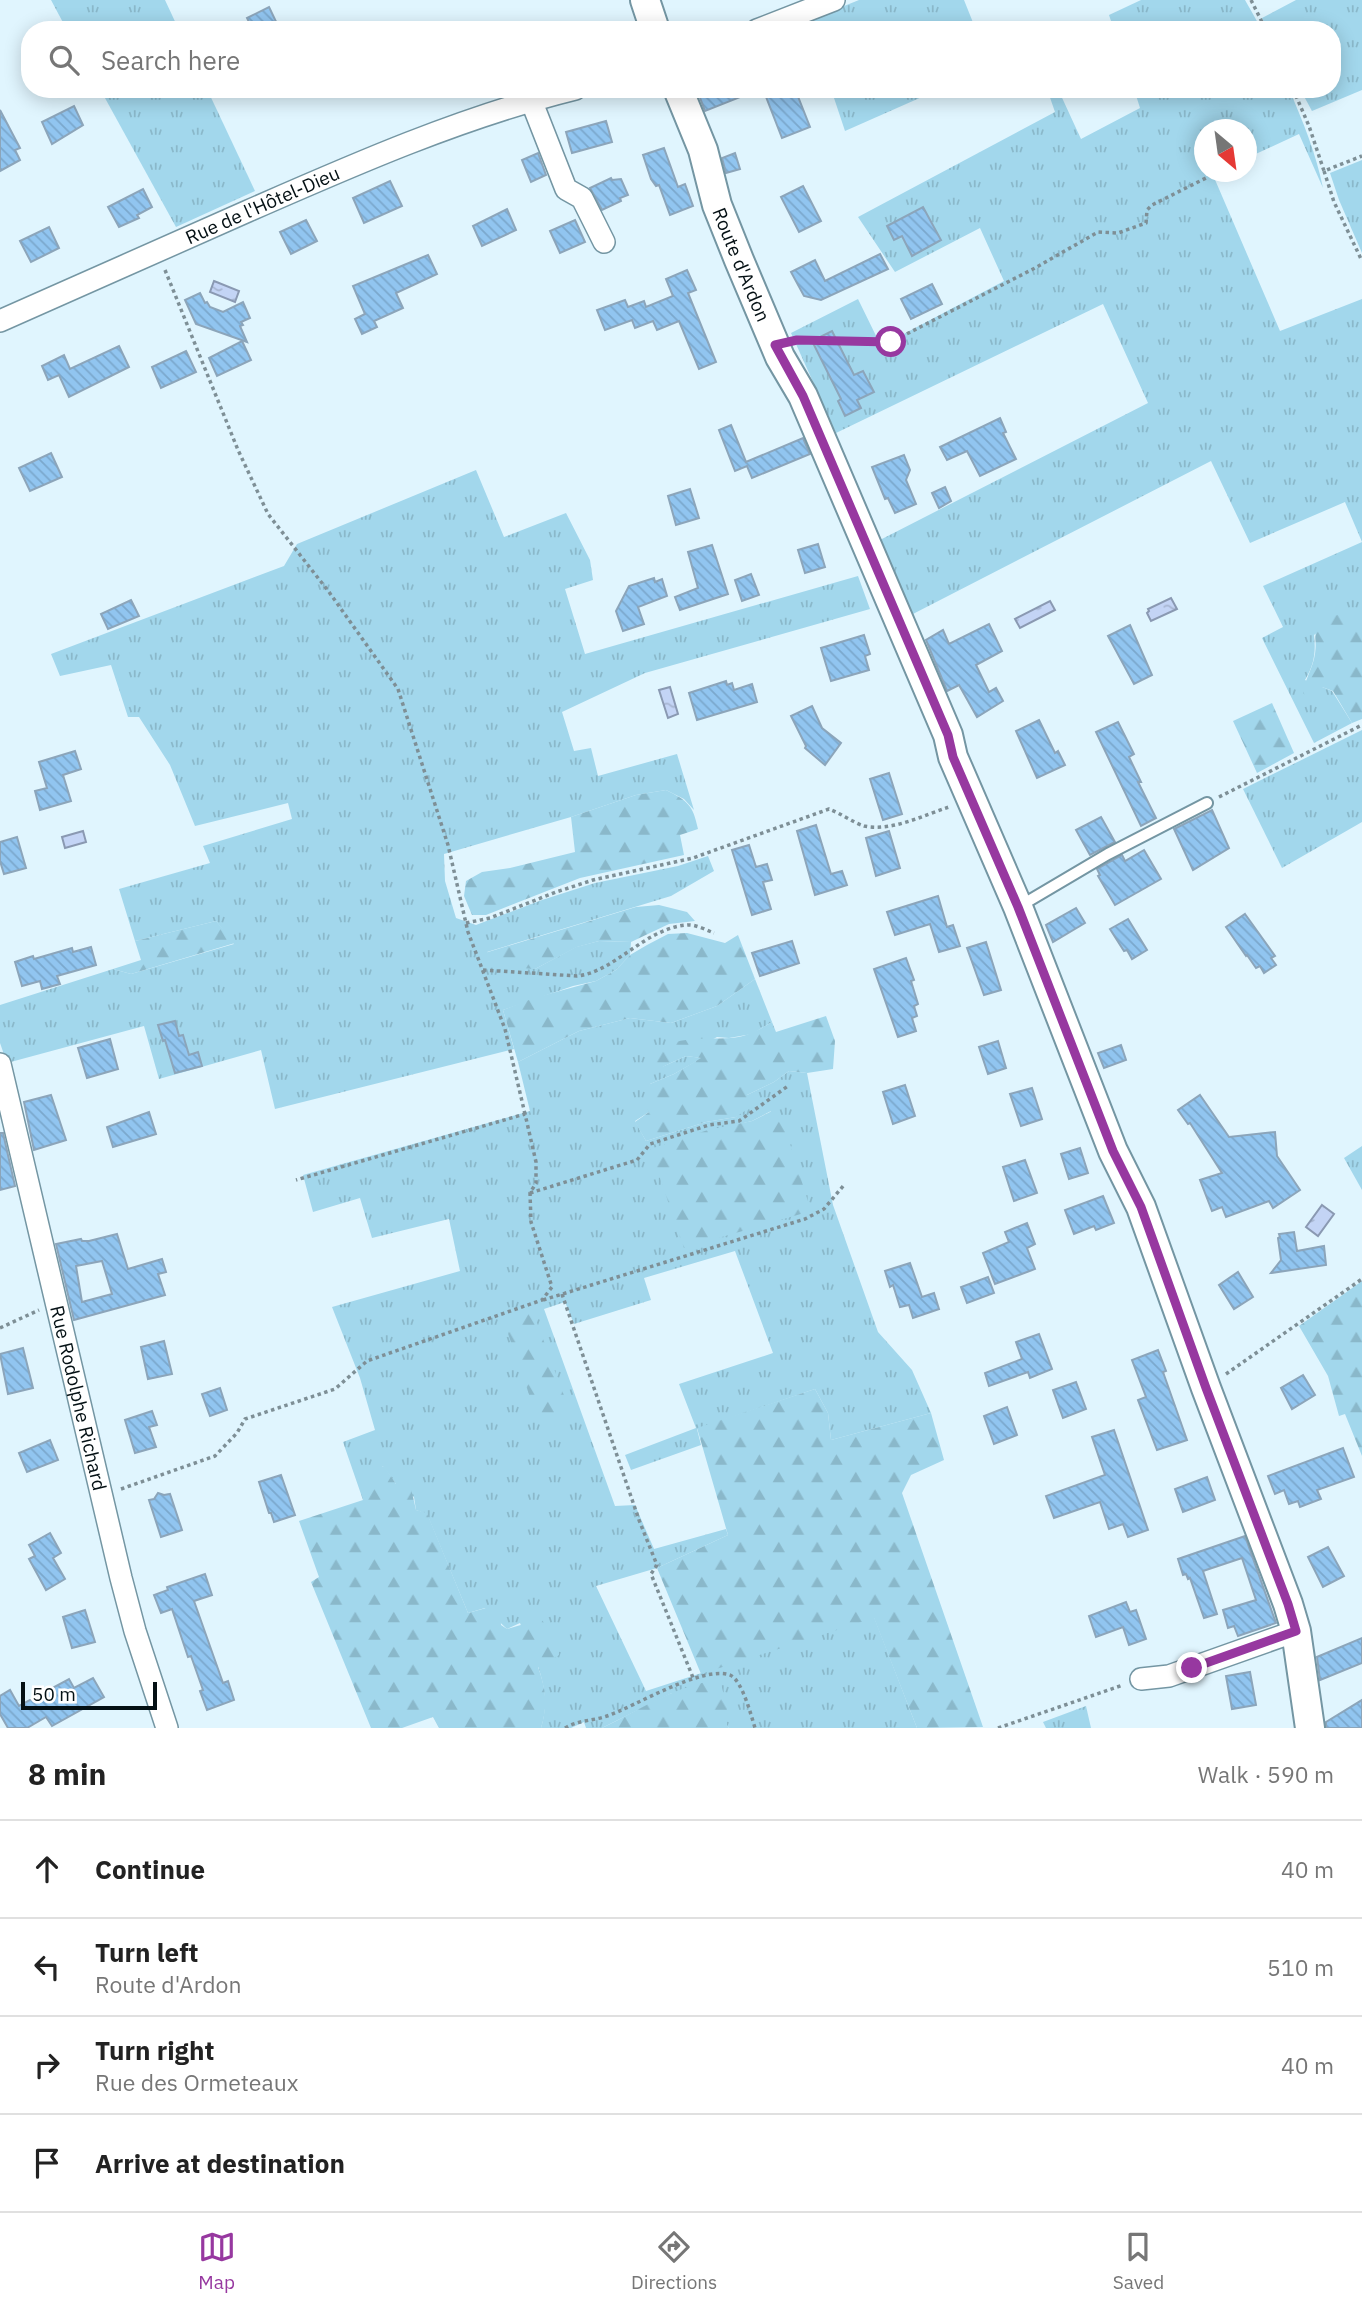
<!DOCTYPE html>
<html lang="en">
<head>
<meta charset="utf-8">
<style>
  :root { --surface:#fff; --page:#f2f2f2; --text:#222; --muted:#767676; --line:#e0e0e0; --accent:#9738a0 }
  body { margin:0; font-family:"IBM Plex Sans",sans-serif; background:var(--page); color:var(--text) }
  .compass { position:absolute; left:1194px; top:119px; width:63px; height:63px; border-radius:50%; background:var(--surface); box-shadow:0 4px 18px #0003; rotate:151deg }
  .scale { position:absolute; left:21px; bottom:18px; width:136px; box-sizing:border-box; padding-left:7px; border:4px solid #041014; border-top:0; font-size:19px; line-height:24px; white-space:nowrap; color:#041014; -webkit-text-stroke:5px #fff; paint-order:stroke }
  .stop { position:absolute; width:21px; height:21px; margin:-16px; border:5px solid #9738a0; border-radius:50%; background:#fff }
  .stop.end { background:#9738a0; border-color:#fff; box-shadow:0 2px 7px #0008 }
  .list { margin:0; padding:0; list-style:none }
  h2 { display:flex; justify-content:space-between; align-items:center; height:91px; margin:0; padding:0 28px; font-size:30px }
  h2 small { font-size:23px; font-weight:400; color:var(--muted) }
  .list li { display:grid; grid-template-columns:46px 1fr auto; gap:21px; align-items:center; box-sizing:border-box; height:98px; padding:0 28px; border-top:2px solid var(--line) }
  .list b { display:block; font-size:26px; white-space:nowrap }
  .list p { margin:0; font-size:23px; white-space:nowrap; color:var(--muted) }
  .list em { font-size:23px; font-style:normal; color:var(--muted) }
  .icon { flex:none; width:38px; height:38px; fill:none; stroke:currentColor; stroke-width:2; stroke-linecap:round; stroke-linejoin:round }
  .map { position:relative; flex:none; width:1362px; height:1728px; overflow:hidden }
  .search { position:absolute; background:var(--surface); box-shadow:0 4px 18px #0003; left:21px; right:21px; top:21px; height:77px; display:flex; align-items:center; gap:18px; box-sizing:border-box; padding:0 24px; border-radius:28px; color:var(--muted); font-size:26px }
  .sheet { height:483px; background:var(--surface) }
  nav { display:flex; justify-content:space-around; align-items:center; box-sizing:border-box; height:98px; border-top:2px solid var(--line); background:var(--surface); font-size:19px; color:var(--muted) }
  nav a { display:grid; justify-items:center; gap:4px }
  nav .on { color:var(--accent) }
  .map>svg:first-child { display:block }
</style>
</head>
<body>
<div class="map">
<svg width="1362" height="1728" viewBox="0 0 1362 1728">
  <defs>
    <pattern id="grass-tufts" width="24" height="20" patternUnits="userSpaceOnUse" patternTransform="scale(1.75)"><rect width="24" height="20" fill="#a2d7ec"/><path d="M3 7l-1-3M5 7V3M7 7l1-3M15 17l-1-3M17 17v-4M19 17l1-3" fill="none" stroke="#8ab8ca"/></pattern>
    <pattern id="forest-firs" width="22" height="20" patternUnits="userSpaceOnUse" patternTransform="scale(1.75)"><rect width="22" height="20" fill="#a2d7ec"/><path d="M5 1l3.5 6h-7zM16 11l3.5 6h-7z" fill="#8ab8ca"/></pattern>
    <pattern id="water-ripples" width="26" height="14" patternUnits="userSpaceOnUse" patternTransform="scale(1.75)"><rect width="26" height="14" fill="#c3d4f5"/><path d="M2 4q2-2 4 0t4 0M15 11q2-2 4 0t4 0" fill="none" stroke="#a6b5d1"/></pattern>
    <pattern id="building-back-hatch" width="6" height="6" patternUnits="userSpaceOnUse" patternTransform="scale(1.75)"><rect width="6" height="6" fill="#91c5f0"/><path d="M-1 5l2 2M0 0l6 6M5-1l2 2" fill="none" stroke="#7ba8cd"/></pattern>
  </defs>
  <rect width="100%" height="100%" fill="#e0f5fe"/>
  <!-- grass -->
  <g fill="url(#grass-tufts)" fill-rule="evenodd">
    <path d="M 51,0 L 165,0 L 179,30 L 67,30 Z"/>
    <path d="M 859,0 L 964,0 L 976,30 L 804,30 L 802,23 Z"/>
    <path d="M 1141,0 L 1245,0 L 1262,30 L 1114,30 L 1109,15 Z"/>
    <path d="M 1296,0 L 1362,0 L 1362,90 L 1312,111 L 1300,89 L 1332,89 L 1332,30 L 1268,30 L 1262,18 Z"/>
    <path d="M 100,89 L 207,89 L 255,191 L 176,227 Z"/>
    <path d="M 831,89 L 940,89 L 845,131 Z"/>
    <path d="M 1047,89 L 1058,89 L 1081,139 L 1140,108 L 1134,89 L 1289,89 C 1303,122 1316,153 1323,188 L 1299,134 L 1247,158 L 1246,130 L 1204,130 L 1204,172 L 1219,172 L 1213,175 L 1280,331 L 1362,299 L 1362,610 L 1339,616 L 1314,635 C 1316,653 1314,665 1305,680 L 1332,691 L 1352,723 L 1314,743 L 1262,638 L 1283,627 L 1263,586 L 1362,542 L 1345,502 L 1250,543 L 1211,461 L 911,615 L 878,541 L 1148,403 L 1103,304 L 836,433 L 791,333 L 858,299 L 881,346 L 1004,281 L 980,228 L 895,272 L 858,217 L 1055,112 Z"/>
    <path d="M 1362,160 L 1362,253 L 1339,200 L 1330,173 Z"/>
    <path d="M 476,470 L 504,537 L 566,513 L 590,560 L 593,580 L 565,589 L 585,654 L 858,576 L 870,609 L 645,673 L 562,712 L 574,751 L 591,748 L 598,776 L 677,754 L 694,810 L 684,799 L 666,790 L 636,795 L 571,817 L 444,854 L 445,881 L 456,918 L 476,925 L 542,900 L 595,883 L 678,866 L 708,856 L 714,871 L 671,896 L 487,952 L 535,969 L 576,947 L 599,941 L 631,942 L 630,955 L 616,970 L 596,981 L 573,986 L 503,1010 L 514,1049 L 275,1109 L 261,1050 L 159,1079 L 144,1026 L 7,1063 L 0,1043 L 0,1005 L 113,969 L 131,974 L 234,944 L 216,921 L 135,941 L 119,889 L 210,863 L 203,846 L 292,819 L 288,803 L 195,826 L 170,765 L 139,717 L 128,717 L 111,665 L 60,676 L 51,654 L 284,566 L 297,544 Z"/>
    <path d="M 1362,730 L 1362,822 L 1282,868 L 1243,789 Z"/>
    <path d="M 755,979 L 772,1022 L 752,1034 L 729,1038 L 717,1037 L 662,1067 L 686,1056 L 702,1058 L 674,1074 L 650,1084 L 649,1112 L 635,1121 L 646,1141 L 706,1122 L 736,1117 L 747,1095 L 774,1082 L 789,1071 L 807,1073 L 833,1205 L 878,1332 L 912,1370 L 931,1413 L 831,1440 L 828,1413 L 815,1389 L 697,1429 L 701,1445 L 631,1470 L 625,1455 L 696,1428 L 679,1384 L 773,1353 L 735,1251 L 644,1278 L 651,1300 L 574,1324 L 565,1302 L 544,1309 L 615,1506 L 635,1505 L 654,1549 L 726,1529 L 728,1535 L 657,1568 L 596,1586 L 646,1691 L 874,1617 L 917,1728 L 729,1728 L 727,1726 L 727,1707 L 672,1693 L 602,1728 L 586,1728 L 584,1722 L 571,1728 L 541,1728 C 553,1688 535,1660 520,1623 L 507,1629 L 485,1608 L 468,1613 L 427,1514 L 416,1510 L 414,1497 L 396,1484 L 383,1466 L 363,1500 L 343,1442 L 375,1430 L 360,1378 L 332,1307 L 460,1271 L 449,1219 L 372,1238 L 360,1198 L 313,1212 L 303,1175 L 530,1111 L 518,1062 L 579,1031 L 630,1018 L 671,1023 L 717,1006 ZM 771,1111 L 684,1247 L 731,1126 L 752,1121 Z"/>
    <path d="M 1362,1146 L 1362,1190 L 1344,1158 Z"/>
    <path d="M 1086,1706 L 1091,1728 L 1046,1728 L 1043,1722 Z"/>
  </g>
  <!-- forest -->
  <g fill="url(#forest-firs)">
    <path d="M 1353,610 L 1362,610 L 1362,719 L 1352,723 L 1333,691 L 1322,687 L 1310,699 L 1303,693 C 1305,679 1313,668 1315,654 C 1318,637 1311,640 1321,620 Z"/>
    <path d="M 1272,703 L 1294,753 L 1257,773 L 1233,721 Z"/>
    <path d="M 666,790 C 688,801 693,805 698,829 L 680,835 L 684,855 L 580,878 L 486,915 L 472,915 L 464,896 L 466,881 L 482,872 L 510,868 L 575,852 L 571,817 L 636,795 Z"/>
    <path d="M 659,905 L 687,912 L 695,921 L 669,924 L 631,942 L 599,941 L 577,947 L 535,969 L 495,966 L 482,960 L 488,952 L 636,907 Z"/>
    <path d="M 216,921 L 235,943 L 131,974 L 113,969 L 141,960 L 135,941 Z"/>
    <path d="M 687,933 L 725,943 L 738,935 L 755,979 L 717,1006 L 671,1023 L 630,1018 L 579,1031 L 518,1062 L 503,1010 L 534,998 L 596,981 L 616,970 L 630,955 L 647,945 L 668,934 Z"/>
    <path d="M 826,1016 L 835,1041 L 833,1069 L 807,1073 L 789,1071 L 774,1082 L 747,1095 L 749,1108 L 736,1117 L 706,1122 L 646,1141 L 635,1122 L 649,1112 L 644,1101 L 650,1084 L 674,1074 L 701,1058 L 686,1056 L 662,1067 L 650,1062 C 667,1033 702,1040 731,1038 C 746,1037 759,1030 772,1022 L 776,1032 Z"/>
    <path d="M 772,1111 L 782,1118 L 811,1211 L 684,1248 L 650,1149 L 708,1130 L 752,1121 Z"/>
    <path d="M 1362,1281 L 1362,1456 L 1345,1414 L 1339,1416 L 1328,1376 L 1299,1326 Z"/>
    <path d="M 533,1312 L 569,1409 L 539,1423 L 504,1322 Z"/>
    <path d="M 815,1389 L 828,1413 L 831,1440 L 931,1413 L 944,1460 L 911,1475 L 902,1493 L 983,1727 L 917,1728 L 874,1618 L 701,1674 L 657,1568 L 728,1535 L 697,1428 Z"/>
    <path d="M 384,1466 L 396,1484 L 410,1484 L 416,1510 L 427,1513 L 468,1613 L 486,1608 L 500,1612 L 501,1625 L 507,1629 L 541,1619 L 558,1640 L 559,1655 L 538,1667 C 546,1689 548,1705 541,1728 L 439,1728 L 433,1717 L 402,1728 L 371,1728 L 311,1582 L 319,1577 L 299,1521 L 363,1500 L 366,1474 Z"/>
    <path d="M 720,1680 L 727,1707 L 727,1725 L 729,1728 L 602,1728 C 640,1710 677,1684 720,1680 Z"/>
  </g>
  <!-- water -->
  <g fill="url(#water-ripples)" stroke="#8a99b2" stroke-width="2">
    <path d="M 214,281 L 239,291 L 235,302 L 210,292 Z"/>
    <path d="M 1171,598 L 1177,609 L 1151,621 L 1147,613 L 1149,611 L 1148,609 Z"/>
    <path d="M 1050,601 L 1055,610 L 1020,628 L 1015,619 Z"/>
    <path d="M 670,687 L 678,714 L 668,718 L 659,690 Z"/>
    <path d="M 83,831 L 86,842 L 65,848 L 62,837 Z"/>
    <path d="M 1322,1205 L 1334,1214 L 1318,1236 L 1306,1227 Z"/>
  </g>
  <!-- building -->
  <g fill="url(#building-back-hatch)" stroke="#8ca5ba" stroke-width="2" fill-rule="evenodd">
    <path d="M 269,7 L 280,30 L 253,30 L 247,18 Z"/>
    <path d="M 714,89 L 757,89 L 758,90 L 705,111 L 699,95 Z"/>
    <path d="M 763,89 L 795,89 L 810,127 L 782,138 Z"/>
    <path d="M 74,106 L 83,125 L 52,144 L 42,122 Z"/>
    <path d="M 0,110 L 20,148 L 15,150 L 20,160 L 0,171 Z"/>
    <path d="M 606,121 L 612,142 L 572,153 L 566,132 Z"/>
    <path d="M 664,148 L 678,187 L 685,184 L 693,206 L 670,215 L 659,185 L 656,186 L 651,179 L 643,155 Z"/>
    <path d="M 538,153 L 546,175 L 531,182 L 522,160 Z"/>
    <path d="M 735,153 L 740,169 L 726,173 L 722,158 Z"/>
    <path d="M 611,178 L 612,180 L 621,179 L 628,195 L 620,198 L 621,201 L 602,210 L 590,188 Z"/>
    <path d="M 390,181 L 402,206 L 364,223 L 353,198 Z"/>
    <path d="M 803,186 L 821,221 L 799,232 L 781,197 Z"/>
    <path d="M 143,189 L 152,207 L 137,215 L 139,218 L 119,227 L 108,207 Z"/>
    <path d="M 923,207 L 941,240 L 912,256 L 902,236 L 894,240 L 887,226 Z"/>
    <path d="M 507,209 L 516,230 L 482,246 L 473,226 Z"/>
    <path d="M 306,220 L 317,241 L 291,254 L 280,232 Z"/>
    <path d="M 575,220 L 585,242 L 560,253 L 550,231 Z"/>
    <path d="M 49,227 L 59,248 L 31,262 L 20,241 Z"/>
    <path d="M 880,254 L 888,269 L 821,300 L 804,296 L 791,272 L 815,260 L 825,281 Z"/>
    <path d="M 428,255 L 437,274 L 396,293 L 403,308 L 374,321 L 377,327 L 362,334 L 355,319 L 365,314 L 353,286 Z"/>
    <path d="M 687,270 L 696,290 L 688,293 L 716,362 L 699,369 L 679,321 L 657,330 L 653,321 L 635,328 L 632,320 L 605,330 L 597,310 L 625,300 L 628,307 L 644,301 L 646,307 L 673,296 L 666,279 Z"/>
    <path d="M 932,284 L 942,304 L 911,319 L 901,299 Z"/>
    <path d="M 200,293 L 205,303 L 207,302 L 210,307 L 223,312 L 243,302 L 250,318 L 241,322 L 243,325 L 240,326 L 247,342 L 196,324 L 185,300 Z"/>
    <path d="M 832,331 L 854,375 L 863,371 L 874,392 L 857,400 L 861,408 L 845,416 L 838,401 L 841,399 L 812,341 Z"/>
    <path d="M 242,341 L 251,360 L 217,376 L 209,358 Z"/>
    <path d="M 119,346 L 129,367 L 69,397 L 59,375 L 48,380 L 42,366 L 64,355 L 70,369 Z"/>
    <path d="M 186,351 L 196,372 L 161,388 L 152,367 Z"/>
    <path d="M 1000,418 L 1006,432 L 1003,433 L 1016,459 L 980,476 L 967,451 L 947,460 L 940,447 Z"/>
    <path d="M 731,425 L 746,462 L 803,438 L 810,454 L 752,478 L 747,466 L 735,471 L 719,430 Z"/>
    <path d="M 51,453 L 62,477 L 30,491 L 19,468 Z"/>
    <path d="M 904,455 L 910,470 L 906,480 L 916,504 L 895,513 L 888,498 L 885,499 L 872,467 Z"/>
    <path d="M 945,487 L 951,501 L 939,508 L 932,493 Z"/>
    <path d="M 690,489 L 699,518 L 676,525 L 668,496 Z"/>
    <path d="M 818,544 L 825,567 L 805,573 L 798,550 Z"/>
    <path d="M 712,545 L 728,594 L 680,610 L 675,597 L 698,588 L 688,552 Z"/>
    <path d="M 751,574 L 759,595 L 742,601 L 735,580 Z"/>
    <path d="M 654,578 L 655,582 L 662,579 L 667,596 L 638,607 L 644,624 L 623,631 L 616,611 L 629,586 Z"/>
    <path d="M 131,600 L 139,616 L 108,629 L 101,614 Z"/>
    <path d="M 989,624 L 1002,651 L 976,665 L 989,692 L 996,688 L 1003,701 L 977,717 L 959,685 L 947,691 L 926,640 L 943,630 L 949,644 Z"/>
    <path d="M 1130,625 L 1152,675 L 1134,684 L 1108,636 Z"/>
    <path d="M 864,635 L 870,654 L 865,656 L 869,670 L 831,681 L 821,648 Z"/>
    <path d="M 726,681 L 727,685 L 732,683 L 734,690 L 752,684 L 757,702 L 697,720 L 689,693 Z"/>
    <path d="M 812,706 L 822,728 L 841,743 L 825,765 L 805,748 L 806,746 L 791,716 Z"/>
    <path d="M 1039,720 L 1055,753 L 1058,751 L 1065,765 L 1037,778 L 1016,731 Z"/>
    <path d="M 1118,722 L 1134,754 L 1129,757 L 1141,782 L 1138,782 L 1156,818 L 1141,826 L 1096,732 Z"/>
    <path d="M 75,751 L 81,769 L 63,775 L 71,801 L 40,810 L 35,791 L 47,788 L 39,762 Z"/>
    <path d="M 889,773 L 902,814 L 883,820 L 870,779 Z"/>
    <path d="M 1212,810 L 1229,848 L 1193,870 L 1174,829 Z"/>
    <path d="M 1101,817 L 1115,842 L 1090,855 L 1076,830 Z"/>
    <path d="M 816,825 L 831,874 L 842,871 L 847,885 L 815,895 L 797,831 Z"/>
    <path d="M 889,831 L 900,868 L 876,876 L 866,838 Z"/>
    <path d="M 17,837 L 26,868 L 4,874 L 0,861 L 0,842 Z"/>
    <path d="M 749,845 L 756,867 L 767,864 L 772,880 L 763,882 L 771,909 L 752,915 L 732,850 Z"/>
    <path d="M 1144,850 L 1161,879 L 1115,905 L 1098,876 L 1100,875 L 1097,869 L 1122,855 L 1125,861 Z"/>
    <path d="M 938,896 L 947,927 L 953,925 L 960,946 L 939,952 L 930,924 L 895,935 L 887,912 Z"/>
    <path d="M 1076,908 L 1085,923 L 1053,942 L 1046,925 Z"/>
    <path d="M 1245,914 L 1275,956 L 1271,958 L 1276,965 L 1264,973 L 1260,966 L 1256,968 L 1247,955 L 1246,956 L 1226,927 Z"/>
    <path d="M 1128,919 L 1147,950 L 1132,959 L 1127,950 L 1124,951 L 1110,929 Z"/>
    <path d="M 792,941 L 799,963 L 760,976 L 752,953 Z"/>
    <path d="M 986,942 L 1001,990 L 984,995 L 967,948 Z"/>
    <path d="M 91,947 L 96,965 L 57,976 L 60,984 L 42,989 L 40,981 L 22,986 L 15,962 L 33,956 L 34,959 L 72,948 L 73,952 Z"/>
    <path d="M 906,958 L 914,980 L 911,981 L 918,1004 L 914,1006 L 917,1016 L 912,1018 L 916,1031 L 898,1037 L 874,969 Z"/>
    <path d="M 175,1021 L 179,1036 L 183,1035 L 189,1055 L 198,1052 L 202,1066 L 175,1073 L 165,1040 L 163,1041 L 158,1025 Z"/>
    <path d="M 110,1039 L 118,1069 L 87,1078 L 78,1048 Z"/>
    <path d="M 998,1041 L 1006,1068 L 988,1074 L 979,1047 Z"/>
    <path d="M 1121,1045 L 1126,1060 L 1104,1068 L 1098,1053 Z"/>
    <path d="M 905,1085 L 915,1116 L 893,1124 L 883,1092 Z"/>
    <path d="M 1032,1088 L 1042,1119 L 1021,1126 L 1010,1094 Z"/>
    <path d="M 51,1095 L 66,1140 L 34,1150 L 24,1102 Z"/>
    <path d="M 1200,1095 L 1229,1137 L 1275,1132 L 1277,1156 L 1300,1190 L 1273,1208 L 1269,1201 L 1226,1217 L 1222,1207 L 1212,1211 L 1200,1180 L 1222,1173 L 1190,1123 L 1188,1124 L 1178,1110 Z"/>
    <path d="M 149,1112 L 156,1134 L 113,1147 L 107,1127 Z"/>
    <path d="M 0,1133 L 3,1133 L 15,1186 L 0,1190 Z"/>
    <path d="M 1080,1148 L 1088,1173 L 1069,1179 L 1061,1154 Z"/>
    <path d="M 1025,1160 L 1037,1193 L 1014,1201 L 1003,1167 Z"/>
    <path d="M 1103,1196 L 1114,1223 L 1096,1230 L 1094,1226 L 1074,1234 L 1065,1210 Z"/>
    <path d="M 1027,1223 L 1035,1244 L 1027,1248 L 1035,1269 L 995,1284 L 983,1253 L 1009,1242 L 1005,1232 Z"/>
    <path d="M 1294,1232 L 1297,1251 L 1324,1246 L 1326,1265 L 1271,1273 L 1281,1260 L 1278,1238 L 1280,1237 L 1279,1234 Z"/>
    <path d="M 117,1234 L 128,1269 L 162,1259 L 166,1272 L 158,1274 L 165,1295 L 74,1320 L 56,1244 L 81,1239 L 82,1241 L 89,1241 ZM 102,1261 L 112,1294 L 82,1302 L 76,1266 Z"/>
    <path d="M 910,1263 L 922,1297 L 934,1293 L 939,1309 L 913,1318 L 909,1305 L 900,1307 L 893,1285 L 890,1287 L 885,1271 Z"/>
    <path d="M 1238,1272 L 1253,1297 L 1234,1309 L 1219,1285 Z"/>
    <path d="M 988,1277 L 994,1293 L 967,1303 L 961,1287 Z"/>
    <path d="M 1039,1334 L 1052,1369 L 1030,1378 L 1028,1372 L 989,1386 L 985,1373 L 1022,1359 L 1016,1342 Z"/>
    <path d="M 164,1341 L 172,1374 L 148,1379 L 141,1347 Z"/>
    <path d="M 23,1348 L 33,1388 L 8,1394 L 0,1354 Z"/>
    <path d="M 1158,1350 L 1166,1371 L 1163,1372 L 1187,1440 L 1157,1450 L 1138,1400 L 1146,1397 L 1132,1360 Z"/>
    <path d="M 1303,1375 L 1315,1395 L 1292,1409 L 1281,1388 Z"/>
    <path d="M 1076,1382 L 1086,1409 L 1063,1418 L 1053,1390 Z"/>
    <path d="M 220,1388 L 227,1410 L 210,1416 L 202,1394 Z"/>
    <path d="M 1007,1407 L 1017,1435 L 994,1444 L 984,1416 Z"/>
    <path d="M 152,1411 L 157,1425 L 149,1427 L 156,1447 L 135,1453 L 125,1420 Z"/>
    <path d="M 1114,1430 L 1148,1530 L 1128,1537 L 1123,1524 L 1109,1529 L 1100,1502 L 1054,1518 L 1046,1496 L 1105,1475 L 1092,1437 Z"/>
    <path d="M 50,1440 L 58,1460 L 27,1472 L 19,1453 Z"/>
    <path d="M 1343,1448 L 1354,1477 L 1317,1490 L 1321,1499 L 1300,1507 L 1298,1501 L 1289,1504 L 1284,1490 L 1275,1494 L 1268,1476 Z"/>
    <path d="M 281,1475 L 295,1515 L 274,1522 L 271,1513 L 269,1513 L 259,1482 Z"/>
    <path d="M 1207,1477 L 1215,1500 L 1183,1512 L 1175,1489 Z"/>
    <path d="M 158,1493 L 164,1495 L 170,1494 L 182,1530 L 161,1537 L 149,1500 L 154,1499 Z"/>
    <path d="M 50,1533 L 61,1553 L 53,1558 L 65,1579 L 46,1590 L 29,1559 L 35,1556 L 29,1545 Z"/>
    <path d="M 1245,1536 L 1276,1623 L 1238,1636 L 1234,1626 L 1228,1628 L 1223,1610 L 1256,1600 L 1242,1558 L 1203,1571 L 1217,1614 L 1204,1618 L 1190,1578 L 1188,1579 L 1186,1574 L 1183,1575 L 1178,1559 Z"/>
    <path d="M 1328,1547 L 1344,1576 L 1323,1587 L 1308,1557 Z"/>
    <path d="M 205,1574 L 212,1595 L 194,1601 L 223,1683 L 228,1681 L 234,1700 L 207,1710 L 200,1691 L 203,1690 L 191,1656 L 188,1657 L 172,1609 L 161,1613 L 154,1595 L 168,1590 L 167,1587 Z"/>
    <path d="M 1126,1602 L 1130,1612 L 1136,1610 L 1146,1639 L 1129,1645 L 1123,1627 L 1096,1637 L 1089,1616 Z"/>
    <path d="M 85,1610 L 95,1642 L 72,1648 L 63,1617 Z"/>
    <path d="M 1362,1638 L 1362,1663 L 1320,1680 L 1317,1657 Z"/>
    <path d="M 1250,1672 L 1256,1705 L 1232,1709 L 1226,1676 Z"/>
    <path d="M 93,1678 L 104,1697 L 52,1726 L 46,1717 L 27,1728 L 8,1728 L 0,1714 L 0,1696 L 10,1690 L 19,1706 L 69,1679 L 74,1688 Z"/>
    <path d="M 1362,1700 L 1362,1728 L 1326,1728 L 1326,1722 Z"/>
  </g>
  <g fill="none" stroke-linecap="round" stroke-linejoin="round">
    <!-- lane casing -->
    <g stroke="#7496a3" stroke-width="14">
      <path id="lane" d="M 1020,906 L 1108,854 L 1207,803"/>
    </g>
    <!-- street casing -->
    <g stroke="#7496a3" stroke-width="24">
      <g id="street">
        <path d="M 757,30 L 834,0"/>
        <path d="M 531,100 L 566,189 L 582,198 L 604,242"/>
        <path id="s1" d="M 0,321 C 83,284 165,248 248,211 C 355,164 462,117 575,89"/>
        <path id="s2" d="M 0,1064 L 121,1578 L 135,1631 L 167,1728"/>
        <path d="M 1141,1679 L 1169,1676 L 1296,1631"/>
      </g>
    </g>
    <!-- secondary casing -->
    <g stroke="#7496a3" stroke-width="32">
      <g id="secondary">
        <path d="M 645,0 L 655,30"/>
        <path id="s3" d="M 678,89 L 703,150 L 717,205 L 739,260 L 780,357 L 803,396 L 948,735 L 953,757 L 1018,907 L 1113,1151 L 1141,1207 L 1206,1388 L 1288,1604 L 1296,1631 L 1310,1728"/>
      </g>
    </g>
    <!-- path -->
    <g stroke="#7e8f96" stroke-width="3.5" stroke-dasharray="3.5 3.5" stroke-linecap="butt">
      <path d="M 1251,0 L 1266,30"/>
      <path d="M 1293,89 L 1309,126 L 1324,171 L 1362,156"/>
      <path d="M 1324,171 L 1334,202 L 1362,261"/>
      <path d="M 165,270 L 238,450 L 268,514 L 329,592 L 398,689 L 448,845 L 468,932 L 505,1029 L 525,1114"/>
      <path d="M 797,340 L 891,342 L 1035,268 L 1098,232 L 1118,233 L 1146,223 L 1147,210 L 1152,205 L 1206,178"/>
      <path d="M 1219,797 L 1362,725"/>
      <path d="M 466,923 L 490,918 L 556,892 L 593,880 L 693,858 L 829,809 C 840,813 854,823 864,826 C 891,832 924,815 949,807"/>
      <path d="M 483,970 L 577,976 C 615,972 645,928 687,925 C 695,924 706,930 714,933"/>
      <path d="M 530,1193 L 637,1160 L 650,1144 L 709,1125 L 739,1121 L 788,1086"/>
      <path d="M 562,1294 L 639,1520 L 657,1565 L 651,1574 L 694,1680"/>
      <path d="M 543,1300 L 805,1219 L 824,1209 L 844,1185"/>
      <path d="M 0,1328 L 39,1310"/>
      <path d="M 1226,1374 L 1362,1279"/>
      <path d="M 121,1489 L 215,1456 L 237,1433 L 245,1419 L 335,1389 L 367,1361 L 542,1300 L 552,1287 L 531,1222 L 530,1193 L 536,1183 L 536,1162 L 525,1114 L 296,1180"/>
      <path d="M 565,1728 C 578,1720 593,1721 607,1716 C 634,1707 702,1665 730,1675 C 742,1680 751,1715 755,1728"/>
      <path d="M 998,1728 L 1123,1685"/>
    </g>
    <!-- lane -->
    <use href="#lane" stroke="#fff" stroke-width="10"/>
    <!-- street -->
    <use href="#street" stroke="#fff" stroke-width="21"/>
    <!-- secondary -->
    <use href="#secondary" stroke="#fff" stroke-width="28"/>
  </g>
  <g fill="none" stroke-linecap="round" stroke-linejoin="round">
    <!-- route -->
    <path stroke="#9738a0" stroke-width="9" d="M 891,342 L 797,340 L 775,345 L 803,396 L 948,735 L 953,757 L 1018,907 L 1113,1151 L 1141,1207 L 1206,1388 L 1288,1604 L 1296,1631 L 1192,1668"/>
  </g>
  <g text-anchor="middle" dominant-baseline="central" stroke-width="5" stroke-linejoin="round" paint-order="stroke">
    <!-- street labels -->
    <g font-size="19" fill="#041014" stroke="#fff">
      <text stroke="none"><textPath href="#s1" startOffset="287">Rue de l'Hôtel-Dieu</textPath></text>
      <text stroke="none"><textPath href="#s3" startOffset="187">Route d'Ardon</textPath></text>
      <text stroke="none"><textPath href="#s2" startOffset="343">Rue Rodolphe Richard</textPath></text>
    </g>
  </g>
</svg>
<svg class="compass" viewBox="-18 -18 36 36"><path d="M0-13l5 13h-10z" fill="#e53935"/><path d="M0 13l5-13h-10z" fill="#767676"/></svg>
<div class="scale">50 m</div>
<div class="stop" style="left:891px;top:342px"></div>
<div class="stop end" style="left:1192px;top:1668px"></div>
<div class="search"><svg class="icon" aria-label="search" viewBox="0 0 24 24"><circle cx="10" cy="10" r="6"/><path d="M15 15l6 6"/></svg>Search here</div>
</div>
<section class="sheet">
<h2>8 min<small>Walk · 590 m</small></h2>
<ul class="list">
<li><svg class="icon" aria-label="ahead" viewBox="0 0 24 24"><path d="M12 20V5M6 11l6-6 6 6"/></svg><div><b>Continue</b></div><em>40 m</em></li>
<li><svg class="icon" aria-label="left" viewBox="0 0 24 24"><path d="M17 20v-9H6M10 6l-5 5 5 5"/></svg><div><b>Turn left</b><p>Route d'Ardon</p></div><em>510 m</em></li>
<li><svg class="icon" aria-label="right" viewBox="0 0 24 24"><path d="M7 20v-9h11M14 6l5 5-5 5"/></svg><div><b>Turn right</b><p>Rue des Ormeteaux</p></div><em>40 m</em></li>
<li><svg class="icon" aria-label="arrive" viewBox="0 0 24 24"><path d="M6 21V4h12l-3 4 3 4H6"/></svg><div><b>Arrive at destination</b></div></li>
</ul>
</section>
<nav>
<a class="on"><svg class="icon" aria-label="map" viewBox="0 0 24 24"><path d="M3 6l6-2 6 2 6-2v14l-6 2-6-2-6 2zM9 4v14M15 6v14"/></svg>Map</a>
<a><svg class="icon" aria-label="directions" viewBox="0 0 24 24"><path d="M12 3l9 9-9 9-9-9zM9 14v-3h6M13 9l2 2-2 2"/></svg>Directions</a>
<a><svg class="icon" aria-label="saved" viewBox="0 0 24 24"><path d="M7 4h10v16l-5-4-5 4z"/></svg>Saved</a>
</nav>
</body>
</html>
